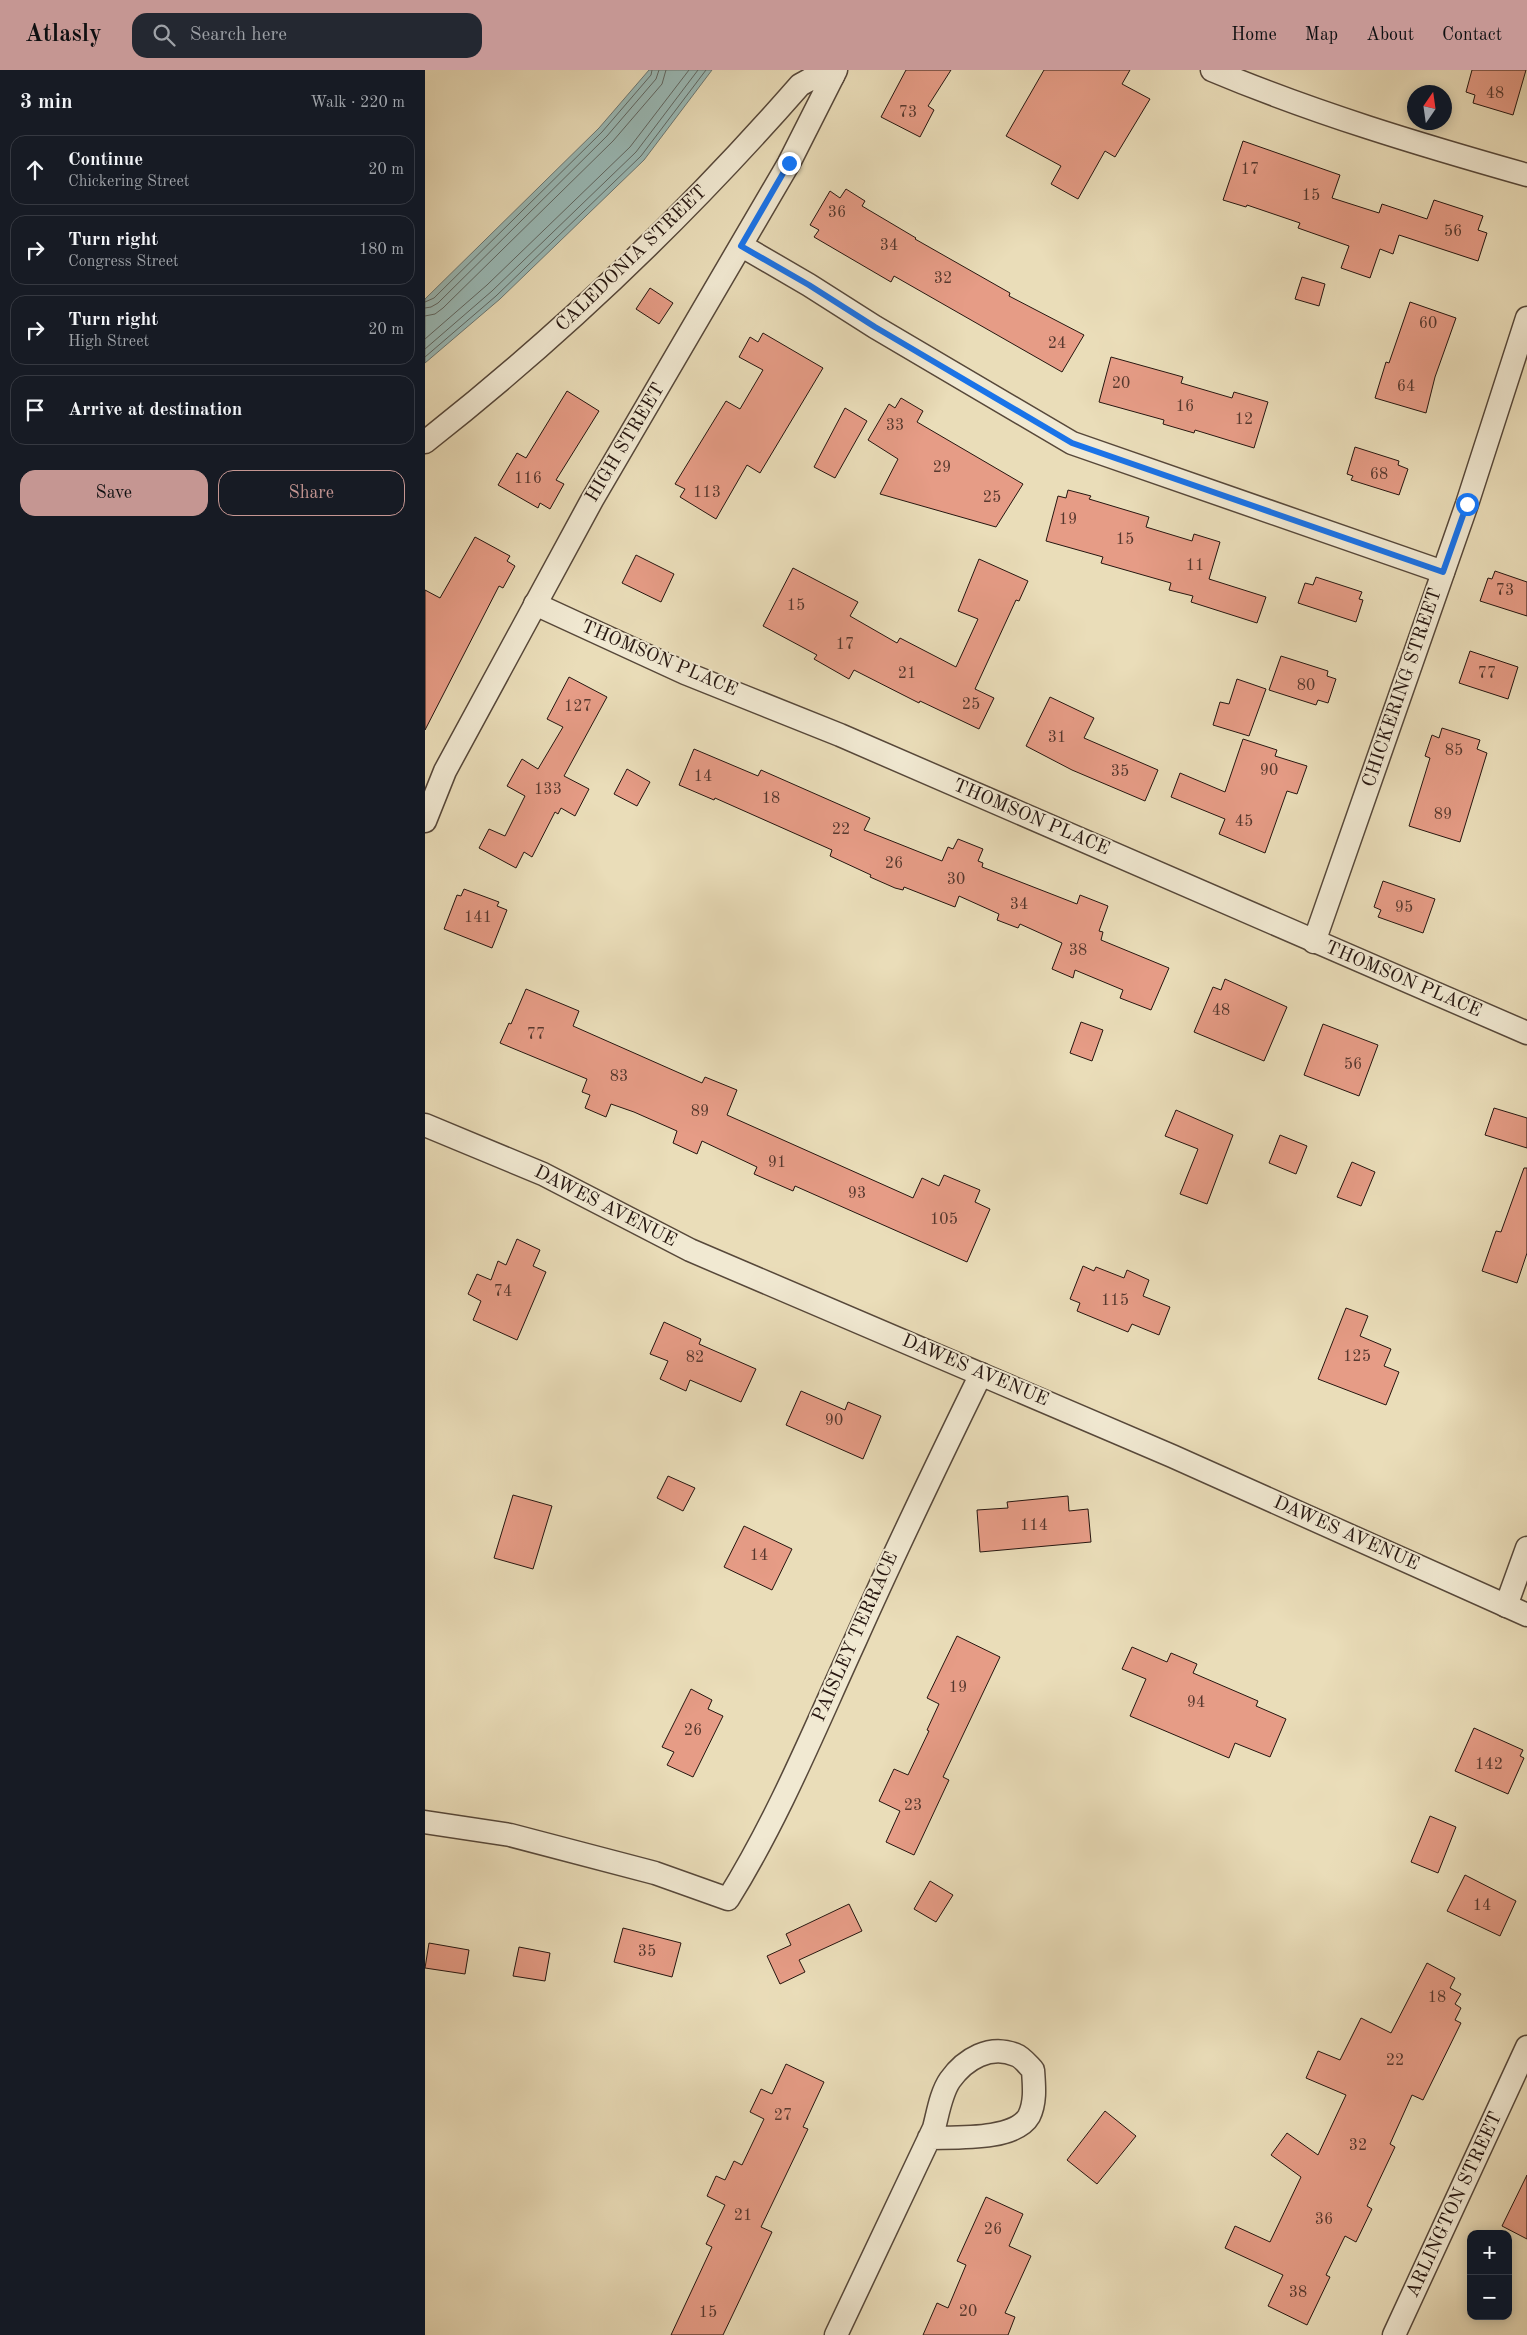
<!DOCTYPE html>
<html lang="en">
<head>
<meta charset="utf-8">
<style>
  :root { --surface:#171b24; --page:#242831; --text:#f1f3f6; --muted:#9ea1a6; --line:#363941; --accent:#c59692 }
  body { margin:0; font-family:"Old Standard TT",serif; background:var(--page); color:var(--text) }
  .controls { position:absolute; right:15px; bottom:15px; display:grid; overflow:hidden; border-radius:10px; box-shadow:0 2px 12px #0003 }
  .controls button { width:45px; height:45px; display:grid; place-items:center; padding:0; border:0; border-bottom:1px solid var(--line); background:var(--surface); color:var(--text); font:25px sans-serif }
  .compass { position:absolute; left:982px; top:15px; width:45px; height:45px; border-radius:50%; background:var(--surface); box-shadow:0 2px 12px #0003; rotate:13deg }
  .stop { position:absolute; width:15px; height:15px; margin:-11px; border:4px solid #1a73e8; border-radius:50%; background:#fff }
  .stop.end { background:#1a73e8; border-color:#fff; box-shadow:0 1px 5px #0008 }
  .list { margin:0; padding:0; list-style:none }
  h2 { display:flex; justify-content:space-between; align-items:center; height:65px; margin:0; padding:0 20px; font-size:21px }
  h2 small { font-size:16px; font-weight:400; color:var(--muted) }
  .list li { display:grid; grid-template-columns:32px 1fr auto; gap:15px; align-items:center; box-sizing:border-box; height:70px; margin:0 10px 10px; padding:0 10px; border:1px solid var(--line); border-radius:15px }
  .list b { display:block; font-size:19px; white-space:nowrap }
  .list p { margin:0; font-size:16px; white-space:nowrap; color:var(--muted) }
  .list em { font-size:16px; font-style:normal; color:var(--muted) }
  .actions { display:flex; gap:10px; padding:15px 20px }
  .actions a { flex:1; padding:11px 0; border:1px solid var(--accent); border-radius:15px; text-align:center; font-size:18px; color:var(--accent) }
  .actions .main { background:var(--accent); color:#111 }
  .icon { flex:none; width:28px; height:28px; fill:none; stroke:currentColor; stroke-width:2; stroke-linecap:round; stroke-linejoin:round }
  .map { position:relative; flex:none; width:1102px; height:2265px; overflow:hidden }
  header { display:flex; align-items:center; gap:30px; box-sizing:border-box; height:70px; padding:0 25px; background:var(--accent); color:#111 }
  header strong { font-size:24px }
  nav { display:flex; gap:28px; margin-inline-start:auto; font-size:18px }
  .search { width:350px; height:45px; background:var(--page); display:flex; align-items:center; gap:12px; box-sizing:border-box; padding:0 18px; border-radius:15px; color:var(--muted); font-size:19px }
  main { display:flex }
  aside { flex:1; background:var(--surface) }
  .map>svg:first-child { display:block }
</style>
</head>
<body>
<header>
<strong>Atlasly</strong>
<div class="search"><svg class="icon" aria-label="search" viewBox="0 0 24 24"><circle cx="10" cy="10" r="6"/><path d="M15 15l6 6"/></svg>Search here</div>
<nav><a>Home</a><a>Map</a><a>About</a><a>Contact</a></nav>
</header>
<main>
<aside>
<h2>3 min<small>Walk · 220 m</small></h2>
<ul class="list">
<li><svg class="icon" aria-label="ahead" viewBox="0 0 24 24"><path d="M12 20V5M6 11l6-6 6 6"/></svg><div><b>Continue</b><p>Chickering Street</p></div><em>20 m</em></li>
<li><svg class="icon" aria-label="right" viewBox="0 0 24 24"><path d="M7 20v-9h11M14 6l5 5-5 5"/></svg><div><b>Turn right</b><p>Congress Street</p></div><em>180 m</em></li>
<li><svg class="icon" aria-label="right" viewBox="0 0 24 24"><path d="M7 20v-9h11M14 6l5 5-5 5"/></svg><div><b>Turn right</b><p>High Street</p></div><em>20 m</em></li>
<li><svg class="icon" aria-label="arrive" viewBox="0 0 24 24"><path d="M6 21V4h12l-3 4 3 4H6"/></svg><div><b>Arrive at destination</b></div></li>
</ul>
<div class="actions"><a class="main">Save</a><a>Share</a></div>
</aside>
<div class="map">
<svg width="1102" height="2265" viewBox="0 0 1102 2265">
  <rect width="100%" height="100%" fill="#eaddb9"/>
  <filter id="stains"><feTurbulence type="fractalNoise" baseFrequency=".004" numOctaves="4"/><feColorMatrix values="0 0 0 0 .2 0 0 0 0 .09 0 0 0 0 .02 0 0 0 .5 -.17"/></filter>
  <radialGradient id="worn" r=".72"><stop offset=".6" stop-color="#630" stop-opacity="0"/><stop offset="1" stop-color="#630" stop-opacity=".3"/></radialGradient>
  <!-- water -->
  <path fill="#9abab7" stroke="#6c7874" d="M 224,0 L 287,0 L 219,90 L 75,229 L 0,293 L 0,229 L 174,58 Z"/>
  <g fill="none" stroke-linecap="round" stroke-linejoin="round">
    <!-- shore -->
    <g stroke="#606864" stroke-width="1">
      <path d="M 0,232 L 9,228 L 177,62 L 226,5 L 227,0"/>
      <path d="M 0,238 L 6,237 L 13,233 L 182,66 L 231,9 L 234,0"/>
      <path d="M 0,246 L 10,244 L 18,238 L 188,71 L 237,14 L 241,0"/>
      <path d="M 0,269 L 62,215 L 205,77 L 264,0"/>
      <path d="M 0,279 L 67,221 L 211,82 L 273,0"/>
      <path d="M 0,287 L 71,226 L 216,86 L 281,0"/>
    </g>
  </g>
  <!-- building -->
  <g fill="#e69c86" stroke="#261610">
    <path d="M 481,0 L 526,0 L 503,36 L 509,40 L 495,67 L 456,47 Z"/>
    <path d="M 619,0 L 705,0 L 697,14 L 725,29 L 690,87 L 680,81 L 653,129 L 626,114 L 636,96 L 581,66 Z"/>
    <path d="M 1047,0 L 1101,0 L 1088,45 L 1048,33 L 1050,25 L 1041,22 Z"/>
    <path d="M 818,71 L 915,105 L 907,128 L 954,143 L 957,134 L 1002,149 L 1009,130 L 1058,146 L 1053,160 L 1062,163 L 1053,191 L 974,165 L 968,184 L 955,179 L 945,208 L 916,198 L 924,176 L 873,158 L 875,153 L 822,135 L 821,137 L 798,130 Z"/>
    <path d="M 421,119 L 440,131 L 437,136 L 491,168 L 490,169 L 585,223 L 584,226 L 659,265 L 637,302 L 469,206 L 466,212 L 389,167 L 394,160 L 385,155 L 405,121 L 415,128 Z"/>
    <path d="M 877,207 L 900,214 L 894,236 L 870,229 Z"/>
    <path d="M 225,218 L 248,233 L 234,254 L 211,239 Z"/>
    <path d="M 985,232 L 1031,248 L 1010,307 L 1001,343 L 950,328 L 961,292 L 964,293 Z"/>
    <path d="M 338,263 L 398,298 L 335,403 L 322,395 L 291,449 L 255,427 L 260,419 L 250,414 L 301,331 L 315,339 L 338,300 L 314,287 L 325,267 L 333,272 Z"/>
    <path d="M 686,287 L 758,307 L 756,313 L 807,328 L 809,322 L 843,332 L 829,378 L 770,360 L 769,363 L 738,354 L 739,350 L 674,332 Z"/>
    <path d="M 142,321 L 174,341 L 131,410 L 139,414 L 125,439 L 115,433 L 113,438 L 73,415 L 92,383 L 101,388 Z"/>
    <path d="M 476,328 L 498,341 L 492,352 L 598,414 L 571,457 L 455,424 L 473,389 L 443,370 L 464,334 L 470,338 Z"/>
    <path d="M 420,338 L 442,351 L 410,408 L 389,397 Z"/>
    <path d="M 930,377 L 974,391 L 973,395 L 983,399 L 974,425 L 926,410 L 928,406 L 922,404 Z"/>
    <path d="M 643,420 L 666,426 L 664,429 L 724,447 L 721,457 L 767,471 L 769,464 L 795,472 L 784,509 L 841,527 L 832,553 L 766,532 L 768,526 L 744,520 L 746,513 L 676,493 L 678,487 L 621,471 L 633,426 L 641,428 Z"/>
    <path d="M 50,467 L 85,486 L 82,491 L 90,496 L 78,518 L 74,516 L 0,660 L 0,520 L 15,528 Z"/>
    <path d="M 211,485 L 249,504 L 236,532 L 197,513 Z"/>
    <path d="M 554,489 L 603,511 L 594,531 L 591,530 L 550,619 L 569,628 L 554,659 L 495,631 L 494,633 L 429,600 L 424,609 L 389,589 L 392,585 L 338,556 L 368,498 L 433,532 L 425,546 L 472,573 L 475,568 L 531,597 L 553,549 L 533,541 Z"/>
    <path d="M 1070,501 L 1102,512 L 1102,546 L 1055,531 L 1063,508 L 1067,509 Z"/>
    <path d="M 891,507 L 937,522 L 934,529 L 938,530 L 931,552 L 873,533 L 880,513 L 888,515 Z"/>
    <path d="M 1045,581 L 1093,597 L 1083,629 L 1034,613 Z"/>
    <path d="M 856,586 L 903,601 L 902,606 L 911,609 L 903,633 L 893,630 L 891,635 L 844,620 Z"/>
    <path d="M 144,607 L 182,627 L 139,706 L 164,719 L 150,746 L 136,738 L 133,744 L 130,742 L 107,787 L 99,782 L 91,798 L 54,778 L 64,759 L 80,766 L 100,726 L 82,716 L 97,689 L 113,699 L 138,657 L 122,649 Z"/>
    <path d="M 812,609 L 841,619 L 824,666 L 788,655 L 795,632 L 804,634 Z"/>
    <path d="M 625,627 L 669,648 L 659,668 L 733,700 L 720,731 L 647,700 L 601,676 Z"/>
    <path d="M 1017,658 L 1055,670 L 1052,679 L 1062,683 L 1035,772 L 984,756 L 1005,688 L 1000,686 L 1007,665 L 1014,668 Z"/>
    <path d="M 818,669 L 852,680 L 850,686 L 882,696 L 872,724 L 862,721 L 840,783 L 794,764 L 800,749 L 746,727 L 755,703 L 800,722 Z"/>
    <path d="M 269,679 L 333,706 L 336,700 L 445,748 L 439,760 L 517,791 L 523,777 L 528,779 L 533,769 L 558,779 L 553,791 L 558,793 L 557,797 L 652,834 L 655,825 L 683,836 L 674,861 L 678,862 L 676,870 L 744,898 L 726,940 L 695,928 L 698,920 L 650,900 L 648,908 L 627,899 L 637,873 L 595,854 L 593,858 L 572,850 L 574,844 L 534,826 L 530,837 L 479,817 L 478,820 L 470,818 L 445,807 L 446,805 L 405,786 L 407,780 L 290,728 L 289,730 L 254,715 Z"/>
    <path d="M 202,699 L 225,712 L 212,736 L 189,724 Z"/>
    <path d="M 958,811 L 1010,829 L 998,863 L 953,847 L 956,840 L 949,837 Z"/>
    <path d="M 39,819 L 74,832 L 72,836 L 82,840 L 67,878 L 19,859 L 32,825 L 36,826 Z"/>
    <path d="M 800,909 L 862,937 L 839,991 L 769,962 L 788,917 L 796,920 Z"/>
    <path d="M 101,919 L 154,941 L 148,956 L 277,1013 L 280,1007 L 312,1020 L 302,1045 L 488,1128 L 497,1108 L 514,1116 L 519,1105 L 555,1120 L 550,1132 L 565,1139 L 542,1192 L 370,1116 L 368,1121 L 329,1104 L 332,1097 L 277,1071 L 272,1084 L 248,1073 L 252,1061 L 209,1042 L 186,1034 L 181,1047 L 160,1038 L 165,1025 L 157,1022 L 162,1009 L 75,973 L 84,953 L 86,954 Z"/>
    <path d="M 656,952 L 678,960 L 667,991 L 645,983 Z"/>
    <path d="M 898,954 L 953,975 L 934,1026 L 879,1005 Z"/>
    <path d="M 1069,1038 L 1102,1048 L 1102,1078 L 1060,1065 Z"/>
    <path d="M 751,1040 L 808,1065 L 782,1134 L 755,1124 L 773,1079 L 740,1066 Z"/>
    <path d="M 855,1065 L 882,1076 L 871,1104 L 844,1093 Z"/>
    <path d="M 927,1092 L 950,1102 L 936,1136 L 912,1127 Z"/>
    <path d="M 1099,1098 L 1102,1098 L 1102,1183 L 1092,1213 L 1057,1201 L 1071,1161 L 1076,1162 Z"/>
    <path d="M 92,1169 L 115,1180 L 108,1196 L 121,1202 L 92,1270 L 48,1250 L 56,1231 L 43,1224 L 52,1204 L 66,1210 L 73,1191 L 81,1195 Z"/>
    <path d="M 658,1196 L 669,1201 L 671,1197 L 699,1208 L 702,1200 L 724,1210 L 718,1226 L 745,1237 L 734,1265 L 707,1254 L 703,1262 L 652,1241 L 655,1233 L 645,1229 Z"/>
    <path d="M 921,1238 L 943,1246 L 935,1266 L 966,1279 L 959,1296 L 974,1302 L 961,1335 L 893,1309 Z"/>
    <path d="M 239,1252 L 276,1269 L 274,1274 L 331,1299 L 316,1332 L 265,1310 L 261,1321 L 235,1309 L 243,1291 L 225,1284 Z"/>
    <path d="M 376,1321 L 420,1340 L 423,1332 L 456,1346 L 438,1389 L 361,1355 Z"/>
    <path d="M 243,1406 L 270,1418 L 258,1441 L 232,1428 Z"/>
    <path d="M 88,1425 L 127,1436 L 108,1499 L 69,1488 Z"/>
    <path d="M 643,1426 L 644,1441 L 663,1439 L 666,1472 L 555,1482 L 552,1440 L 583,1438 L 582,1432 Z"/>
    <path d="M 319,1456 L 367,1479 L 347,1520 L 299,1497 Z"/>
    <path d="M 532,1566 L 575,1587 L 518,1707 L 524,1710 L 489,1785 L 461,1772 L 475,1741 L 454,1731 L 469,1699 L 483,1705 L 504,1661 L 502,1660 L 514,1634 L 502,1628 Z"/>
    <path d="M 707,1577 L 742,1592 L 746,1583 L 772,1594 L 768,1603 L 833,1631 L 831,1636 L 861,1649 L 845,1687 L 810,1673 L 804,1688 L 705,1646 L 721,1609 L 697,1599 Z"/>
    <path d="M 266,1619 L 287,1630 L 283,1639 L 298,1646 L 268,1707 L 242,1695 L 249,1682 L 237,1677 Z"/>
    <path d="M 1049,1658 L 1098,1680 L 1095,1686 L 1099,1688 L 1083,1724 L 1030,1701 Z"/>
    <path d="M 1005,1746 L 1031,1757 L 1013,1803 L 986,1792 Z"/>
    <path d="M 1040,1805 L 1091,1831 L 1075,1866 L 1022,1841 Z"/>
    <path d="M 505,1811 L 528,1825 L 511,1852 L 489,1839 Z"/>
    <path d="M 424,1834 L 437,1861 L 374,1890 L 380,1902 L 355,1914 L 342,1886 L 366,1875 L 361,1864 Z"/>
    <path d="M 198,1858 L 256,1873 L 247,1907 L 189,1892 Z"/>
    <path d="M 4,1873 L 44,1880 L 40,1904 L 0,1898 Z"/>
    <path d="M 94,1877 L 125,1883 L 120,1911 L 88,1906 Z"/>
    <path d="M 1002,1893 L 1030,1908 L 1025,1918 L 1036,1924 L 1030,1934 L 1036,1938 L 1030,1950 L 1036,1953 L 998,2030 L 987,2025 L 965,2074 L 970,2077 L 942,2136 L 947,2139 L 931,2172 L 920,2166 L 901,2205 L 905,2207 L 882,2255 L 843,2236 L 858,2205 L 800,2178 L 810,2156 L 845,2172 L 876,2107 L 846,2085 L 862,2063 L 893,2085 L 921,2025 L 881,2008 L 893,1981 L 915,1990 L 936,1948 L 966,1963 Z"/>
    <path d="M 361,1994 L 399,2012 L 378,2057 L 383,2059 L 336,2157 L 347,2162 L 298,2265 L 246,2265 L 287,2177 L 281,2174 L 300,2135 L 282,2126 L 291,2106 L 300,2110 L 309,2091 L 317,2095 L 339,2049 L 325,2042 L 336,2019 L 347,2024 Z"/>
    <path d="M 680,2041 L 711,2066 L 672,2114 L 642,2090 Z"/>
    <path d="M 1102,2105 L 1102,2169 L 1077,2156 Z"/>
    <path d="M 561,2127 L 598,2144 L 584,2176 L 606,2186 L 580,2243 L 590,2247 L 583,2265 L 498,2265 L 512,2233 L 523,2238 L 541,2195 L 532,2191 Z"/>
  </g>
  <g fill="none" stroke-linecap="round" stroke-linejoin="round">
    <!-- street casing -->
    <g stroke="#57483a" stroke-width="25">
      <g id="street">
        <path d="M 787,0 C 889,43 996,75 1102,105"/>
        <path d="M 317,176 L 384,215 L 450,257 L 647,373 L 1018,502"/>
        <path d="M 0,372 C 136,265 261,145 375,15 L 384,10 L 408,6"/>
        <path d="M 110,534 L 260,603 L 415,665 L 1102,963"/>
        <path d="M 0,751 L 20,701 L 167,430 L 364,93 L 411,0"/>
        <path d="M 889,872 L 1042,434 L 1102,248"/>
        <path d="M 0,1055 L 118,1104 L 265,1180 L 747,1386 L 1102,1545"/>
        <path d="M 1081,1536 L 1102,1478"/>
        <path d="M 0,1752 L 85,1765 L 230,1803 L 303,1829 C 354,1747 390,1658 430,1571 C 470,1481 513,1392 556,1304"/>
        <path d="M 411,2265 L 509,2058 C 513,2043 516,2023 525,2010 C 540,1989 565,1974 591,1985 C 597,1987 603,1995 608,2000 C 609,2015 611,2032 604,2046 C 590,2071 529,2067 504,2068"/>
        <path d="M 969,2265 L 1102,1977"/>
      </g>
    </g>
    <!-- street -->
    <use href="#street" stroke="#f1e9d2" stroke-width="22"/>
  </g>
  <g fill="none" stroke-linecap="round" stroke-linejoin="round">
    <!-- route -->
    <path stroke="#1a73e8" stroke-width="6" d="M 364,93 L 316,176 L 384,215 L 450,257 L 647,373 L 1018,502 L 1042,434"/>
  </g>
  <g text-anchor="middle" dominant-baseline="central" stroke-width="4" stroke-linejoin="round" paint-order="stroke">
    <!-- number labels -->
    <g font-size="16" fill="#56382e">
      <text x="1070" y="24">48</text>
      <text x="483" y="43">73</text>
      <text x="825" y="100">17</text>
      <text x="886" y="126">15</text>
      <text x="412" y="143">36</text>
      <text x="1028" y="162">56</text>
      <text x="464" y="176">34</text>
      <text x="518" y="209">32</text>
      <text x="1003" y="254">60</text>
      <text x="632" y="274">24</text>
      <text x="696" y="314">20</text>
      <text x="981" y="317">64</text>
      <text x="760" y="337">16</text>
      <text x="819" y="350">12</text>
      <text x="470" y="356">33</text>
      <text x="517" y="398">29</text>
      <text x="954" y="405">68</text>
      <text x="103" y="409">116</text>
      <text x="282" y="423">113</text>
      <text x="567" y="428">25</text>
      <text x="643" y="450">19</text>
      <text x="700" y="470">15</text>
      <text x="770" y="496">11</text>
      <text x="1080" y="521">73</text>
      <text x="371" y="536">15</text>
      <text x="420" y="575">17</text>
      <text x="482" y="604">21</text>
      <text x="1062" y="604">77</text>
      <text x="881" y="616">80</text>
      <text x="546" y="635">25</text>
      <text x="153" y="637">127</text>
      <text x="632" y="668">31</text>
      <text x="1029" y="681">85</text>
      <text x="844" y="701">90</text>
      <text x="695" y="702">35</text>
      <text x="278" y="707">14</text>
      <text x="123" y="720">133</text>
      <text x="346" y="729">18</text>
      <text x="1018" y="745">89</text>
      <text x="819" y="752">45</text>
      <text x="416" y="760">22</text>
      <text x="469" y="794">26</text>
      <text x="531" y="810">30</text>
      <text x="594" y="835">34</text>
      <text x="979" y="838">95</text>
      <text x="53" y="848">141</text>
      <text x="653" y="881">38</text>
      <text x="796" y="941">48</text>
      <text x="111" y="965">77</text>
      <text x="928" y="995">56</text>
      <text x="194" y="1007">83</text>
      <text x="275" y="1042">89</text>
      <text x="352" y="1093">91</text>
      <text x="432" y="1124">93</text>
      <text x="519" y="1150">105</text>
      <text x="78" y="1222">74</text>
      <text x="690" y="1231">115</text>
      <text x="932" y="1287">125</text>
      <text x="270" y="1288">82</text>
      <text x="409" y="1351">90</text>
      <text x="609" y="1456">114</text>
      <text x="334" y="1486">14</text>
      <text x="533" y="1618">19</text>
      <text x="771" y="1633">94</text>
      <text x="268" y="1661">26</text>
      <text x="1064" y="1695">142</text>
      <text x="488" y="1736">23</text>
      <text x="1057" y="1836">14</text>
      <text x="222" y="1882">35</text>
      <text x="1012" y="1928">18</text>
      <text x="970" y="1991">22</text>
      <text x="358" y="2046">27</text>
      <text x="933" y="2076">32</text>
      <text x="318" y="2146">21</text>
      <text x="899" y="2150">36</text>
      <text x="568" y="2160">26</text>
      <text x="873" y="2223">38</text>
      <text x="543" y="2242">20</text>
      <text x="283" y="2243">15</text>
    </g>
    <!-- street labels -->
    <g font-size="19" fill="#261610" stroke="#f1e9d2">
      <text transform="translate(207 189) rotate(-44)">CALEDONIA STREET</text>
      <text transform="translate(201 373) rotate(-59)">HIGH STREET</text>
      <text transform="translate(234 589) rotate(23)">THOMSON PLACE</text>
      <text transform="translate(978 618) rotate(-71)">CHICKERING STREET</text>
      <text transform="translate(606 748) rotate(23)">THOMSON PLACE</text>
      <text transform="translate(978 910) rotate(23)">THOMSON PLACE</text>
      <text transform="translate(180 1137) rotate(27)">DAWES AVENUE</text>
      <text transform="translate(550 1301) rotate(23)">DAWES AVENUE</text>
      <text transform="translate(921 1464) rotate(24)">DAWES AVENUE</text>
      <text transform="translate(431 1567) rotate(-66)">PAISLEY TERRACE</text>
      <text transform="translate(1030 2135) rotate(-65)">ARLINGTON STREET</text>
    </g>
  </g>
  <rect width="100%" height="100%" filter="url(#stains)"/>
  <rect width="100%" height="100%" fill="url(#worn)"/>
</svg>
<div class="controls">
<button>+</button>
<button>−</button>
</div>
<svg class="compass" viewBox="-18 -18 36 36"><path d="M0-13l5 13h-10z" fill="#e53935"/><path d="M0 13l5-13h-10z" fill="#9ea1a6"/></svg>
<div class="stop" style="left:1042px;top:434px"></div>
<div class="stop end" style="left:364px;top:93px"></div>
</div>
</main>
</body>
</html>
